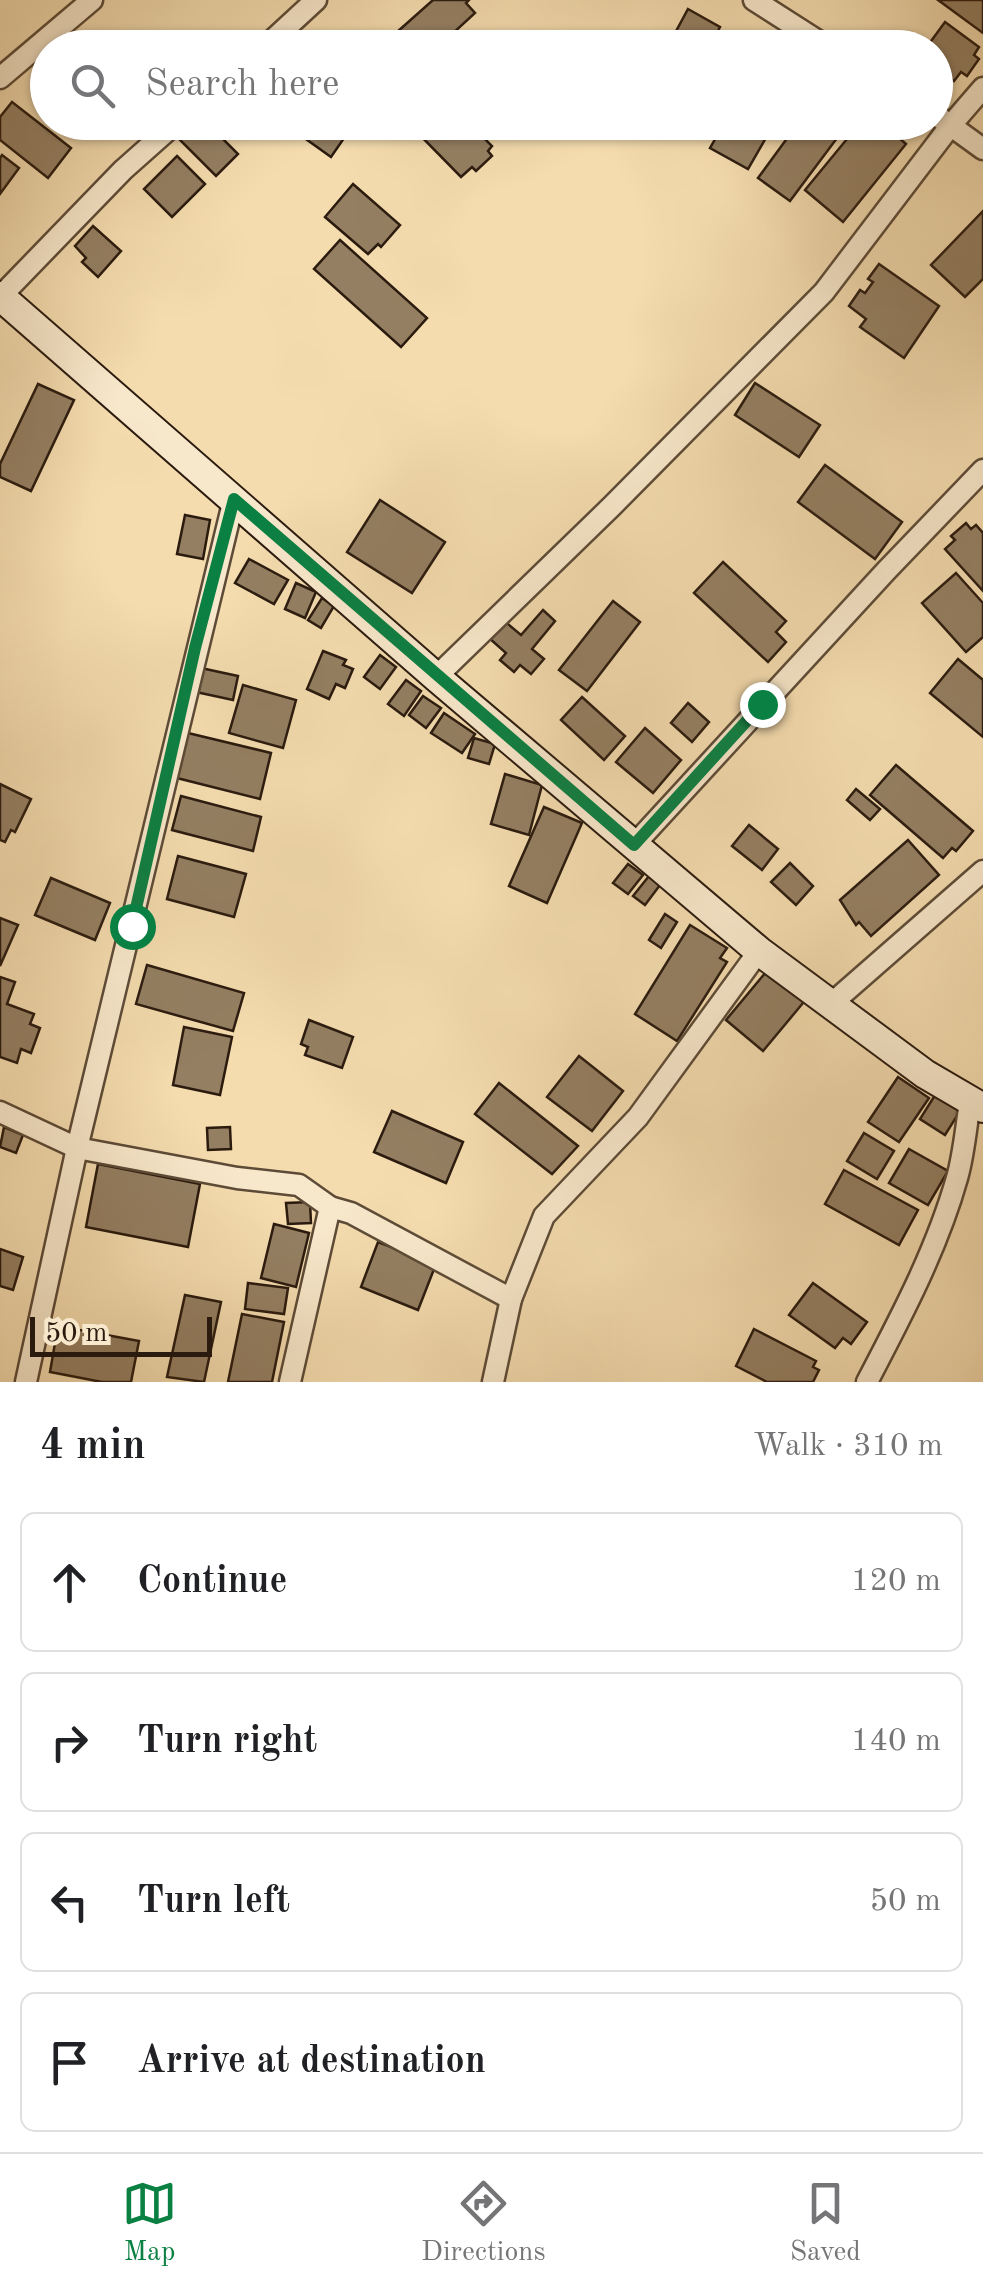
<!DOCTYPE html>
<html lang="en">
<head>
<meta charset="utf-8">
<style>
  :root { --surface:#fff; --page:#f2f2f2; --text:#202124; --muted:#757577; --line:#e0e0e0; --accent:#0b8043 }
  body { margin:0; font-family:"Old Standard TT",serif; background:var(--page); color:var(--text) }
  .scale { position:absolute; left:30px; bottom:25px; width:182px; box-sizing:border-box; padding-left:10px; border:5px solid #2b1b0f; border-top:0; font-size:28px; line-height:35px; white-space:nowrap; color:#2b1b0f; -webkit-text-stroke:8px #f8e8cb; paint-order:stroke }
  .stop { position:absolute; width:30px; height:30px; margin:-22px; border:8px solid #0b8043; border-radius:50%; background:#fff }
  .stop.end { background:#0b8043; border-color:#fff; box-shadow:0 2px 10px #0008 }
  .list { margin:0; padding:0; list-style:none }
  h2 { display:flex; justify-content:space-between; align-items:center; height:130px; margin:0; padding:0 40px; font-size:42px }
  h2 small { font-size:32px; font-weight:400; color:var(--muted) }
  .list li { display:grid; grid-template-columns:65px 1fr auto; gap:30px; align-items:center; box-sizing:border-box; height:140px; margin:0 20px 20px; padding:0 20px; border:2px solid var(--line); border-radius:15px }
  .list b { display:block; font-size:38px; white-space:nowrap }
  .list em { font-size:32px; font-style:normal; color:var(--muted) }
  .icon { flex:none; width:55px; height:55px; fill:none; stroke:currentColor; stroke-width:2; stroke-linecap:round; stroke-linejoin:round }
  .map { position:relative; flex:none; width:983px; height:1382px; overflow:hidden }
  .search { position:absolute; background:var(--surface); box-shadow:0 2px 8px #0004; left:30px; right:30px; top:30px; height:110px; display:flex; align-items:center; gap:25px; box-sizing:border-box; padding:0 35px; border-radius:55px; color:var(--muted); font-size:38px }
  .sheet { height:770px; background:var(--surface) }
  nav { display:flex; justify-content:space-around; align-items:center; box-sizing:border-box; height:140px; border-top:2px solid var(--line); background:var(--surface); font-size:28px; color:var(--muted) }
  nav a { display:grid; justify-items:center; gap:5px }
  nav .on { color:var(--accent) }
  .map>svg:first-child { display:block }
</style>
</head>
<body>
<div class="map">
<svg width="983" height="1382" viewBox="0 0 983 1382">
  <rect width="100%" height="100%" fill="#f4dcaf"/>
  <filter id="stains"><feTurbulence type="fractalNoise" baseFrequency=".002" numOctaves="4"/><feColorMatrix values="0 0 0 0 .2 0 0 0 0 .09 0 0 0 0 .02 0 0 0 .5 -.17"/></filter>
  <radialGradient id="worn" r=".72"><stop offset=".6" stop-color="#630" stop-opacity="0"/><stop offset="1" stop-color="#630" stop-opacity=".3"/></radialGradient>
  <!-- building -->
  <g fill="#947f62" stroke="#2b1b0f" stroke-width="2.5">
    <path d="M 433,0 L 469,0 L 466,3 L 475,13 L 437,48 L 379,48 Z"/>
    <path d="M 938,0 L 983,0 L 983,33 Z"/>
    <path d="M 688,9 L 720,27 L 709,48 L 667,48 Z"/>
    <path d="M 945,22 L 979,47 L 974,55 L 979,59 L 967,76 L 961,72 L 954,81 L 936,68 L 936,48 L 926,48 Z"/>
    <path d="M 12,102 L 71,148 L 48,178 L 0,140 L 0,117 Z"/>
    <path d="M 191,122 L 206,122 L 238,154 L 216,176 L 177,137 Z"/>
    <path d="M 282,122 L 349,122 L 353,125 L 331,157 Z"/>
    <path d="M 407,122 L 468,122 L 492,146 L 488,151 L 492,156 L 476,171 L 472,167 L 461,177 Z"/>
    <path d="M 725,122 L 775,122 L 748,169 L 710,148 Z"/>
    <path d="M 799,122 L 849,122 L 790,201 L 758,178 Z"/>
    <path d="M 861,122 L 881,122 L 906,144 L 843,222 L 805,190 Z"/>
    <path d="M 2,155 L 19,168 L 0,194 L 0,158 Z"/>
    <path d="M 177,156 L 205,184 L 172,217 L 144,189 Z"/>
    <path d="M 353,184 L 400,225 L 381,247 L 378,244 L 368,254 L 325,217 Z"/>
    <path d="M 983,211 L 983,279 L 965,297 L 931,265 Z"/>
    <path d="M 93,226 L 121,251 L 98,277 L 82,262 L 86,258 L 75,246 Z"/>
    <path d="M 340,240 L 427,318 L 401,347 L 314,269 Z"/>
    <path d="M 879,264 L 939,306 L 904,358 L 860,327 L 866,319 L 849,306 L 860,290 L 865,293 L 873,282 L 868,279 Z"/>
    <path d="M 755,383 L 820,425 L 799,457 L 735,415 Z"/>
    <path d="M 38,384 L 74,400 L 31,491 L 0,477 L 0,464 Z"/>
    <path d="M 825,465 L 902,522 L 875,559 L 798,502 Z"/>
    <path d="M 380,500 L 445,542 L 412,593 L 347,552 Z"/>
    <path d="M 185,515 L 210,520 L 203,559 L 177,554 Z"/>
    <path d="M 966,523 L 971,529 L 976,525 L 983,533 L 983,591 L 945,549 L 955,540 L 951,536 Z"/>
    <path d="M 249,559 L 288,580 L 274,604 L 235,583 Z"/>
    <path d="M 723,562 L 786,621 L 776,632 L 786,642 L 768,662 L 694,593 Z"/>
    <path d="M 956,573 L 983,603 L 983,637 L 966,652 L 922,603 Z"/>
    <path d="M 296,583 L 316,592 L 305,618 L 285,609 Z"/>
    <path d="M 322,598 L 334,606 L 321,628 L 308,620 Z"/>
    <path d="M 613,601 L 640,622 L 587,691 L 559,670 Z"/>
    <path d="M 543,610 L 555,621 L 532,649 L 544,659 L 531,674 L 520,665 L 514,672 L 500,660 L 506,653 L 488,637 L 502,619 L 521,635 Z"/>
    <path d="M 323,651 L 346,660 L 343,665 L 353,669 L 345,688 L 336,684 L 329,699 L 307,689 Z"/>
    <path d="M 380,655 L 396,667 L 380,689 L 364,677 Z"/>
    <path d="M 958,659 L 983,680 L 983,737 L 930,693 Z"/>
    <path d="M 201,668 L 238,676 L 233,700 L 196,692 Z"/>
    <path d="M 406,680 L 421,691 L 404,716 L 388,704 Z"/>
    <path d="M 243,685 L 296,700 L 283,748 L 229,733 Z"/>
    <path d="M 423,696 L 441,708 L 426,728 L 409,715 Z"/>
    <path d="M 582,697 L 625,736 L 604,760 L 561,720 Z"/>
    <path d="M 688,703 L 709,722 L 692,742 L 671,723 Z"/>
    <path d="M 444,713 L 475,734 L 462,753 L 431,733 Z"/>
    <path d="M 645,728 L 681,760 L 653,793 L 616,762 Z"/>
    <path d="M 188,733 L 271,753 L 260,799 L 177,778 Z"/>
    <path d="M 474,738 L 495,744 L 489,764 L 468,758 Z"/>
    <path d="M 896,765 L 973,831 L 956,851 L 952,848 L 943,858 L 870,795 Z"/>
    <path d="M 505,774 L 542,785 L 529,835 L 491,824 Z"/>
    <path d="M 0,784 L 31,799 L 15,832 L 11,830 L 5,842 L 0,840 Z"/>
    <path d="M 856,789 L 880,809 L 870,820 L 847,800 Z"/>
    <path d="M 181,796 L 261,817 L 253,851 L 172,830 Z"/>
    <path d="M 544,807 L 582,823 L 547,903 L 509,886 Z"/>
    <path d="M 749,825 L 778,849 L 762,870 L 732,846 Z"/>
    <path d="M 908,840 L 939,875 L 871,936 L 859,922 L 856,925 L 840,900 Z"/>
    <path d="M 178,856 L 246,874 L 234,917 L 167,899 Z"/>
    <path d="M 790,863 L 813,886 L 796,905 L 771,882 Z"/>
    <path d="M 628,864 L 643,875 L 628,894 L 613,883 Z"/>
    <path d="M 649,876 L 660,885 L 645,905 L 633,896 Z"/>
    <path d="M 51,878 L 110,903 L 95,940 L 35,915 Z"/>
    <path d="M 665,914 L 677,922 L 661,948 L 649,940 Z"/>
    <path d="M 0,918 L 18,925 L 0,966 Z"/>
    <path d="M 690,925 L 727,948 L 720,958 L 727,962 L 677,1041 L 635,1014 Z"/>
    <path d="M 147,965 L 244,993 L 233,1031 L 136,1004 Z"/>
    <path d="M 771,966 L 808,997 L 763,1051 L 726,1020 Z"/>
    <path d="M 0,977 L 15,982 L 7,1004 L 34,1014 L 30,1024 L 40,1028 L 31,1053 L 21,1049 L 17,1063 L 0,1057 Z"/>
    <path d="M 309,1020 L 353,1037 L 342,1068 L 305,1055 L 308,1047 L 301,1044 Z"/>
    <path d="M 184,1027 L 232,1037 L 220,1095 L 173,1085 Z"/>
    <path d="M 579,1056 L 623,1091 L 592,1131 L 547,1097 Z"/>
    <path d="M 898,1077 L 929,1098 L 899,1142 L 868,1122 Z"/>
    <path d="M 499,1083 L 578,1146 L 552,1174 L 475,1114 Z"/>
    <path d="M 937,1092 L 962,1108 L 945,1135 L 920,1119 Z"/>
    <path d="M 392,1111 L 463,1142 L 446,1183 L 374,1152 Z"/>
    <path d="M 4,1127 L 23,1135 L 16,1153 L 0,1147 Z"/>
    <path d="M 230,1127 L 231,1149 L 208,1150 L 207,1128 Z"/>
    <path d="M 864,1133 L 894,1151 L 877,1179 L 847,1161 Z"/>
    <path d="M 909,1149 L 948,1171 L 928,1205 L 889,1183 Z"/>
    <path d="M 98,1164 L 200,1184 L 188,1247 L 86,1227 Z"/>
    <path d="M 844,1170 L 918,1210 L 899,1245 L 825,1204 Z"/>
    <path d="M 310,1202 L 311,1223 L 288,1224 L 286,1203 Z"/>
    <path d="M 274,1224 L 309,1233 L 296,1287 L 261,1278 Z"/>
    <path d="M 378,1242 L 436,1264 L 418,1310 L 361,1287 Z"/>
    <path d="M 0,1249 L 23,1257 L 13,1290 L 0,1286 Z"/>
    <path d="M 248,1283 L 288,1288 L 284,1314 L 245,1309 Z"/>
    <path d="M 813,1283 L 867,1322 L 851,1344 L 843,1338 L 835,1348 L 789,1315 Z"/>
    <path d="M 185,1295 L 221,1302 L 204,1382 L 167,1377 Z"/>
    <path d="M 242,1314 L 284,1322 L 272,1382 L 228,1382 Z"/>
    <path d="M 58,1326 L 139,1341 L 131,1382 L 102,1382 L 50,1372 Z"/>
    <path d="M 754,1329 L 816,1361 L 813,1367 L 819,1370 L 813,1382 L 767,1382 L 736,1366 Z"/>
  </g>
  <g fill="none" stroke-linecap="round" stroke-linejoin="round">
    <!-- street casing -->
    <g stroke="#5d4b37" stroke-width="25">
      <g id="street">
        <path d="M 754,0 L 829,48"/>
        <path d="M 264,48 L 316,0"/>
        <path d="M 0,78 L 92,0"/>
        <path d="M 936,115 L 983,149"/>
        <path d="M 1,296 L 123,170 L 177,122"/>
        <path d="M 436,677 L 612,506 L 824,292 L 951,125 L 983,88"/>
        <path d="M 634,845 L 886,571 L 983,470"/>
        <path d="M 831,1004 L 983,871"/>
        <path d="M 0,1112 L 77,1148 L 237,1178 L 299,1185 L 330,1207 L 351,1213 L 511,1299"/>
        <path d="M 26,1382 L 77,1148 L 234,499"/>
        <path d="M 290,1382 L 330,1207"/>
        <path d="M 493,1382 L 511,1299 L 544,1216 L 638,1117 L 759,951"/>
        <path d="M 867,1382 C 901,1317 937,1249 957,1178 C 964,1154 966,1127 970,1102"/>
      </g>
    </g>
    <!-- secondary casing -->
    <g stroke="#2b1b0f" stroke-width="32">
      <path id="secondary" d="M 0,296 L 436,677 L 759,951 L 925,1074 L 983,1108"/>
    </g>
    <!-- street -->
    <use href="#street" stroke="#f8e8cb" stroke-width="20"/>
    <!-- secondary -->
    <use href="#secondary" stroke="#f8e8cb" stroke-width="28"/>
  </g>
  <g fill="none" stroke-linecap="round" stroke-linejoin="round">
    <!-- route -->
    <path stroke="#0b8043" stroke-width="12" d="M 132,926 L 195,648 L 234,499 L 634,845 L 762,704"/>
  </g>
  <rect width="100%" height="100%" filter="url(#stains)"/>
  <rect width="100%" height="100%" fill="url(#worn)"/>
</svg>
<div class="scale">50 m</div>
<div class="stop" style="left:132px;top:926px"></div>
<div class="stop end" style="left:762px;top:704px"></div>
<div class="search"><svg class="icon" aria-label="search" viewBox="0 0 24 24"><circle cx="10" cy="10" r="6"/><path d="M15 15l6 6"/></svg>Search here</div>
</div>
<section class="sheet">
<h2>4 min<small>Walk · 310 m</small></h2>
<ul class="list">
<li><svg class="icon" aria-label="ahead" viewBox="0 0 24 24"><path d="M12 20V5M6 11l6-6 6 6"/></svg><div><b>Continue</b></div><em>120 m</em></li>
<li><svg class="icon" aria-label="right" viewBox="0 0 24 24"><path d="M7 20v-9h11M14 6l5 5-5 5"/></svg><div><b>Turn right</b></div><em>140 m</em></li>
<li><svg class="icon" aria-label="left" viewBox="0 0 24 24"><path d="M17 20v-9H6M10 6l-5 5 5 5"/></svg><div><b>Turn left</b></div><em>50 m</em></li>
<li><svg class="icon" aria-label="arrive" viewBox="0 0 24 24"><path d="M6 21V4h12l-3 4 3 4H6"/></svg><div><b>Arrive at destination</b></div></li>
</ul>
</section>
<nav>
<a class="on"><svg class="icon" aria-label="map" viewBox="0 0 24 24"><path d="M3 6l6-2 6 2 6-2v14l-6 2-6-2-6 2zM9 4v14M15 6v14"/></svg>Map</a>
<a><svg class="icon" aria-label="directions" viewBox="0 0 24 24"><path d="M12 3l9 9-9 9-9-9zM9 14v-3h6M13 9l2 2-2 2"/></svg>Directions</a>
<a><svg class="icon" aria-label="saved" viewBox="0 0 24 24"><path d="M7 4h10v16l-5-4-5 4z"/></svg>Saved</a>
</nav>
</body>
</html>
